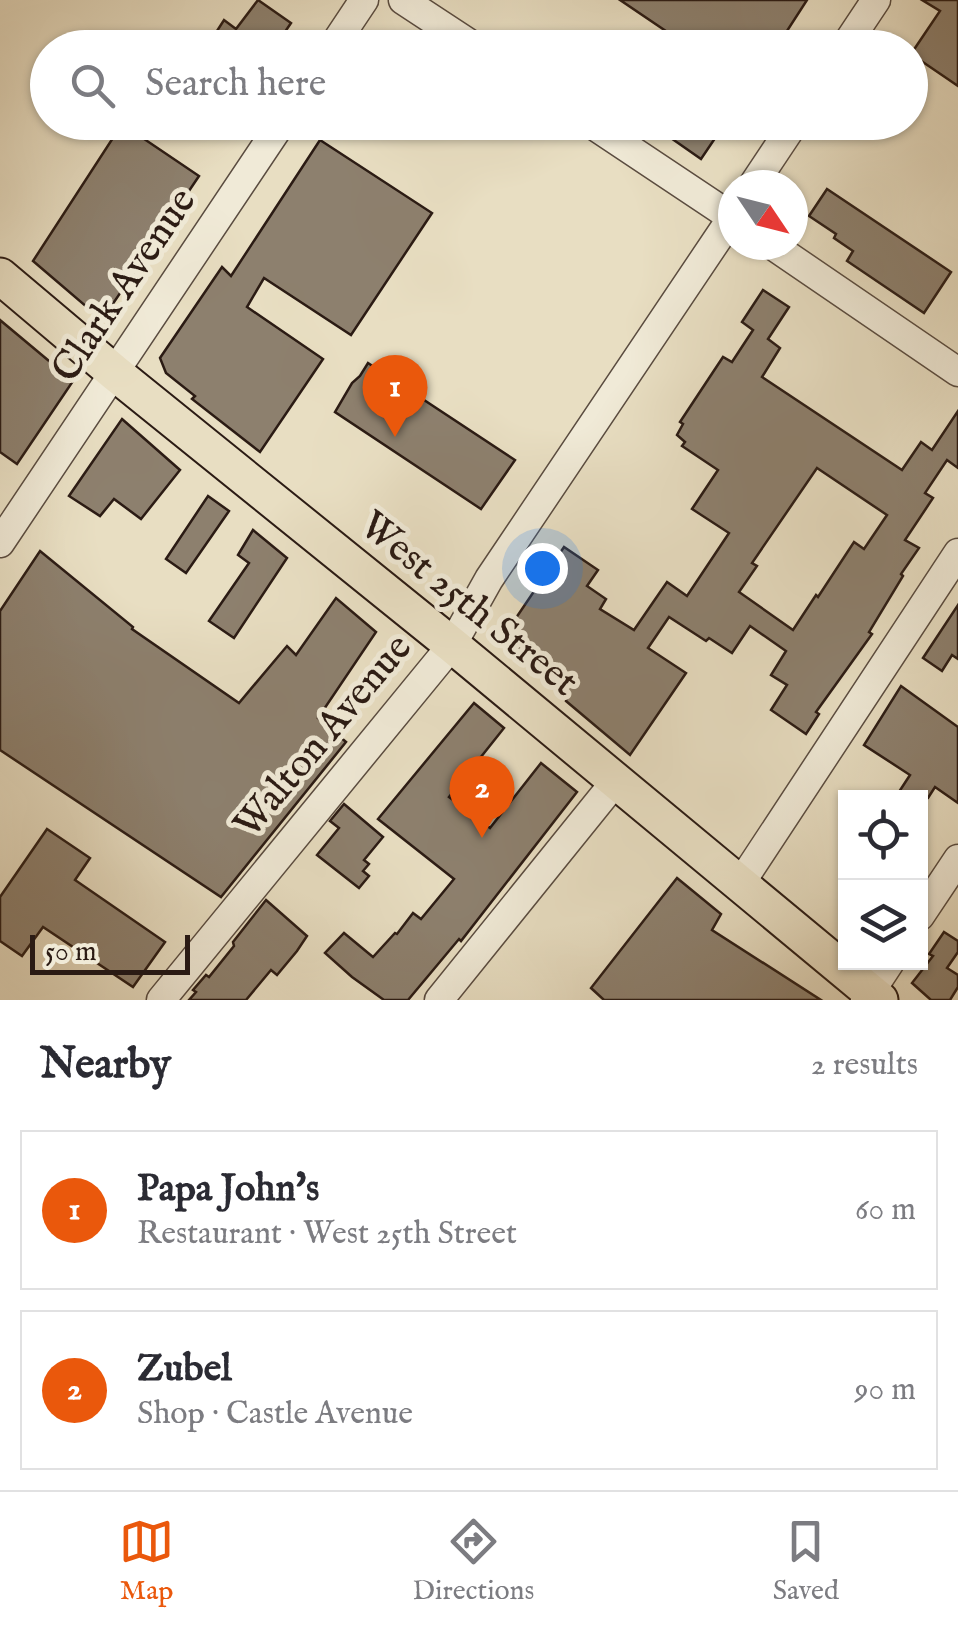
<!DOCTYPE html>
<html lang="en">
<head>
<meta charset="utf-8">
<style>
  :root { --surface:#fff; --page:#f2f2f3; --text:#2b2b33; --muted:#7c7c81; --line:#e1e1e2; --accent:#ea580c }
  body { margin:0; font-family:"IM FELL English",serif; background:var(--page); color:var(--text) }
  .controls { position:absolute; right:30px; bottom:30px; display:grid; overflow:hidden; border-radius:0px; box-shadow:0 2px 8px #0004 }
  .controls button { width:90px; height:90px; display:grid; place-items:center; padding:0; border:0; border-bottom:2px solid var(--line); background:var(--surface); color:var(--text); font:50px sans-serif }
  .compass { position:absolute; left:718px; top:170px; width:90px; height:90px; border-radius:50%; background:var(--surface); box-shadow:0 2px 8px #0004; rotate:125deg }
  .scale { position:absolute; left:30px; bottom:25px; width:160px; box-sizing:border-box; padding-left:10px; border:5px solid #2b1b14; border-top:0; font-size:28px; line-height:35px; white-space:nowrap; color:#2b1b14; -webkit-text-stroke:8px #f0ead7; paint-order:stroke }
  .you { position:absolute; left:542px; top:568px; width:35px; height:35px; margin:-25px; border:8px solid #fff; border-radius:50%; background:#1a73e8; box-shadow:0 0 0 15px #1a73e833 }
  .badge { display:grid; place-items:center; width:65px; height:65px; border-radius:50%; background:var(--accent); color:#fff; font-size:32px; font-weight:700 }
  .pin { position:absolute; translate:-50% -82px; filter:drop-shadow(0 2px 5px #0008) }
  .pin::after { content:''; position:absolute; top:52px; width:35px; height:30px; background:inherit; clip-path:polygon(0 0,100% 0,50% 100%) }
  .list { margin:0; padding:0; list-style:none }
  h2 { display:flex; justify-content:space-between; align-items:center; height:130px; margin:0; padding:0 40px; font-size:42px }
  h2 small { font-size:32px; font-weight:400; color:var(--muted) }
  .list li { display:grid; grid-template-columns:65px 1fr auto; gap:30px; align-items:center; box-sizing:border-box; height:160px; margin:0 20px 20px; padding:0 20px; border:2px solid var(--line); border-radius:0px }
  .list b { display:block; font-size:38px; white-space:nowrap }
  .list p { margin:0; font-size:32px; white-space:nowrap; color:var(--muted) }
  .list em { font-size:32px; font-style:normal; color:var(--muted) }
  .icon { flex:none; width:55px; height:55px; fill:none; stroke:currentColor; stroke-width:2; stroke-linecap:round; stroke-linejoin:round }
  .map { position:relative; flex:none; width:958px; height:1000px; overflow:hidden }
  .search { position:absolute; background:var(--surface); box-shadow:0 2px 8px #0004; left:30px; right:30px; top:30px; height:110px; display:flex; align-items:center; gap:25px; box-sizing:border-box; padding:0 35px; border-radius:55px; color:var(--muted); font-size:38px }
  .sheet { height:490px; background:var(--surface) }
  nav { display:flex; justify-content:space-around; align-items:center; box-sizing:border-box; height:140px; border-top:2px solid var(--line); background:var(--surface); font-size:28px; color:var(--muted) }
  nav a { display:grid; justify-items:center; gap:5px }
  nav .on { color:var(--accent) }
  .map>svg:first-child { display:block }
</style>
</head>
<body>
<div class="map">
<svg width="958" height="1000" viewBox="0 0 958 1000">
  <rect width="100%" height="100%" fill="#e8dec2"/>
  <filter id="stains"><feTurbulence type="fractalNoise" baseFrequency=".002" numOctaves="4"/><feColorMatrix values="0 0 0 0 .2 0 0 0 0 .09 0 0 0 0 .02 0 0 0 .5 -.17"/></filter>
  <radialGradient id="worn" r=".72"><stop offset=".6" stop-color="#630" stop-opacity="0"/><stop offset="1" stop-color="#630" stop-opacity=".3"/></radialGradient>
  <!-- building -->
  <g fill="#8d806e" stroke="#2b1b14" stroke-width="2.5" fill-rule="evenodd">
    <path d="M 258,0 L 291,23 L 274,48 L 206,48 L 224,20 L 236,29 Z"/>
    <path d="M 620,0 L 807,0 L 776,48 L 691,48 Z"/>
    <path d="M 922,0 L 958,0 L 958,86 L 911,54 L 940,11 Z"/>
    <path d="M 648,122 L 726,122 L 701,159 Z"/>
    <path d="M 122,124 L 199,176 L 102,320 L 33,261 Z"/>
    <path d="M 320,140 L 432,213 L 351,335 L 264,278 L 247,307 L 323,359 L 260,452 L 192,399 L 195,396 L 166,373 L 160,358 L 222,267 L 231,276 Z"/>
    <path d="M 827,189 L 951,272 L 924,313 L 847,261 L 853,251 L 834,238 L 836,234 L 809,216 Z"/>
    <path d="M 763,290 L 789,307 L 768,339 L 780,348 L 762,377 L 902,470 L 921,442 L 932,450 L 958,411 L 958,468 L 947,460 L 925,493 L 933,498 L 905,540 L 919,548 L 901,574 L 903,576 L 869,632 L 872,634 L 816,712 L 819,714 L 806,734 L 771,710 L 787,685 L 771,675 L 786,651 L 750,626 L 732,653 L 709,638 L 706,641 L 669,617 L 648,648 L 686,673 L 630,755 L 566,701 L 567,698 L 499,643 L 564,547 L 598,570 L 587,586 L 606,599 L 600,609 L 634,630 L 667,582 L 687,596 L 729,533 L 692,509 L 718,470 L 682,446 L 685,442 L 677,435 L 683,424 L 680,422 L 723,357 L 732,362 L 753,330 L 742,322 ZM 817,468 L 887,515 L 864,549 L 854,542 L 818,597 L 816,595 L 793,630 L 739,592 L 757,566 L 752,563 Z"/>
    <path d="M 0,320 L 73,381 L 17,464 L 0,452 Z"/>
    <path d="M 368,363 L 515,460 L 481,509 L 335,412 L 352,383 L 360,376 Z"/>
    <path d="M 122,419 L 180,470 L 141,519 L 114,499 L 100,516 L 69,496 Z"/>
    <path d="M 208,496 L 229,511 L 186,573 L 166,559 Z"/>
    <path d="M 253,530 L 287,558 L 234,638 L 209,621 L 249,563 L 238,555 Z"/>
    <path d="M 40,551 L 133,627 L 132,629 L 239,703 L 287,646 L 296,655 L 336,598 L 376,632 L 318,718 L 346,742 L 221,897 L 0,750 L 0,611 Z"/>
    <path d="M 958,605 L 958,659 L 952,655 L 942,671 L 923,658 Z"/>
    <path d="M 901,686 L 958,727 L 958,803 L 935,787 L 928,798 L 895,798 L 910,775 L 864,745 Z"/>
    <path d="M 474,703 L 504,728 L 449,797 L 490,828 L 541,763 L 577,792 L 461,941 L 459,939 L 408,1000 L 384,1000 L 352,977 L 325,953 L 344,933 L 373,957 L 395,933 L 397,934 L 413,913 L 421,919 L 454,879 L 378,819 Z"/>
    <path d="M 344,804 L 383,837 L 364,860 L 369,864 L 363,871 L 369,876 L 359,888 L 317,855 L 339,828 L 330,821 Z"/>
    <path d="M 47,829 L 90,858 L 75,880 L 165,942 L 133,987 L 43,927 L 22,956 L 0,941 L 0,897 Z"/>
    <path d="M 677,878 L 721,914 L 712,930 L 821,1000 L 604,1000 L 591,988 Z"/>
    <path d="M 266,900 L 307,936 L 297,951 L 277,975 L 271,970 L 246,1000 L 189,1000 L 196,992 L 193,990 L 206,975 L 209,977 L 234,946 L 233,942 Z"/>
    <path d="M 944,932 L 958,941 L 958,952 L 947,968 L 958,975 L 958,987 L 950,1000 L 931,1000 L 912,983 L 933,956 L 929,954 Z"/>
  </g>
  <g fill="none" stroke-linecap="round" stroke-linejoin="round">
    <!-- minor casing -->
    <g stroke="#5a4c40" stroke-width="31">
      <g id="minor">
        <path d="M 403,0 L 476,48"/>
        <path d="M 332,48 L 364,0"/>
        <path d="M 844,48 L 876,0"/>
        <path d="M 589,122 L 733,218"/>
        <path d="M 753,185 L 795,122"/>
        <path d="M 772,245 L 958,372"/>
        <path d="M 0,543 L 282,122"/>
        <path d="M 740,884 L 958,553"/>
        <path d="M 920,916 L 958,859"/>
        <path d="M 161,1000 L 452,645 L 489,579 L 733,216"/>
        <path d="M 439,1000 L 615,782"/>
        <path d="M 865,1000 L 890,962"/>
      </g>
    </g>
    <!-- major casing -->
    <g stroke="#2b1b14" stroke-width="39">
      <path id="major" d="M 0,276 L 115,373 L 452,645 L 880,1000"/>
    </g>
    <!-- minor -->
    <use href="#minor" stroke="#f0ead7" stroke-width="28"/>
    <!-- major -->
    <use href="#major" stroke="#e8dec2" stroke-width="35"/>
  </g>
  <g text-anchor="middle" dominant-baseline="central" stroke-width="10" stroke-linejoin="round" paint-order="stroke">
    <!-- street labels -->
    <g font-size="40" fill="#2b1b14" stroke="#f0ead7">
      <text transform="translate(125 286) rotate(-56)">Clark Avenue</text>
      <text transform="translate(468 605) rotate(39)">West 25th Street</text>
      <text transform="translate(324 737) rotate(-50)">Walton Avenue</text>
    </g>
  </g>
  <rect width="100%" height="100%" filter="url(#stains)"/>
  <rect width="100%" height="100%" fill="url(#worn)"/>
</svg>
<div class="controls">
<button><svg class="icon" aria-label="locate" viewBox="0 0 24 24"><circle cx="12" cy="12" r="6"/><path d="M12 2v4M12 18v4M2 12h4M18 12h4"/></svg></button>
<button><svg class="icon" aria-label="layers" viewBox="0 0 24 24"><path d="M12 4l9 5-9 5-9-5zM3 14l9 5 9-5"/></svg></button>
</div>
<svg class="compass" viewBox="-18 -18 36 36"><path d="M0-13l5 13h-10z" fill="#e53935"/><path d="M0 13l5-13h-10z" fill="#7c7c81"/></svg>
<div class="scale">50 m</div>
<div class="you"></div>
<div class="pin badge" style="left:395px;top:437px">1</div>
<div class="pin badge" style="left:482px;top:838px">2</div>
<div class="search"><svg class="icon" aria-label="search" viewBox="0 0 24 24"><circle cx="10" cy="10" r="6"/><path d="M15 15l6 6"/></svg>Search here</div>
</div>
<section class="sheet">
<h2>Nearby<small>2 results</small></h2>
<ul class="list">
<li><span class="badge">1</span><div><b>Papa John's</b><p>Restaurant · West 25th Street</p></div><em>60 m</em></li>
<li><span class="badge">2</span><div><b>Zubel</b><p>Shop · Castle Avenue</p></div><em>90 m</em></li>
</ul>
</section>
<nav>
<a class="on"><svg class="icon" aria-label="map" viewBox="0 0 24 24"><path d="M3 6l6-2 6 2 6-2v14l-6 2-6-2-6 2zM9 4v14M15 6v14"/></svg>Map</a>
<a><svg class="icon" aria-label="directions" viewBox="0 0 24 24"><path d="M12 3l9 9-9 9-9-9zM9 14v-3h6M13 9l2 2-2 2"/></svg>Directions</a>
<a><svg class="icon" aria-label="saved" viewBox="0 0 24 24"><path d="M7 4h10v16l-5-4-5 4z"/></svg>Saved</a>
</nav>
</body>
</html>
